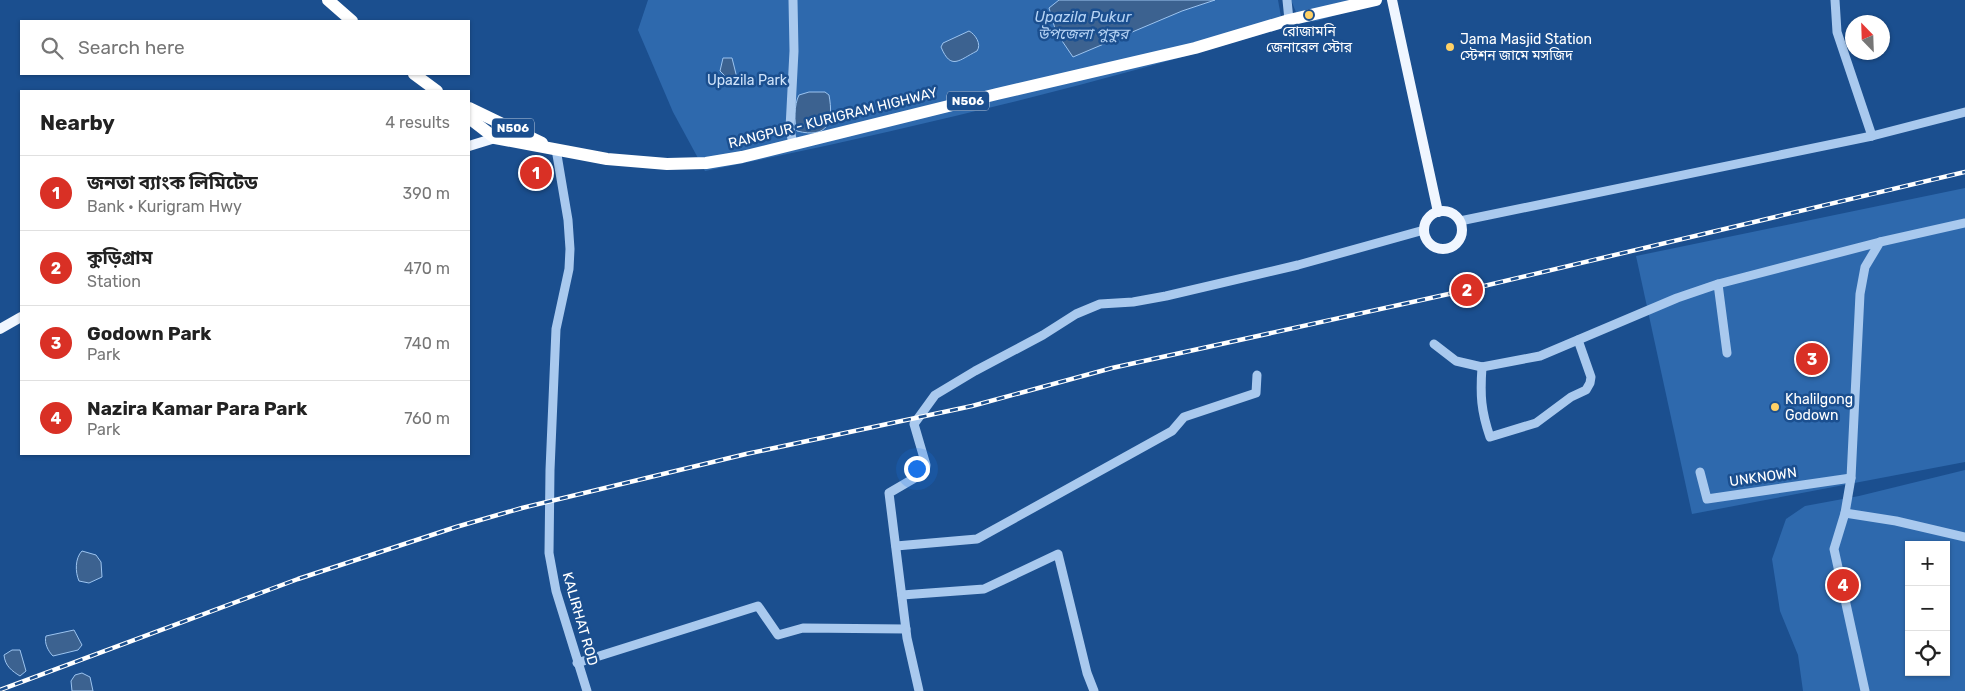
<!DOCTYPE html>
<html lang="en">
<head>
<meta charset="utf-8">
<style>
  :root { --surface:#fff; --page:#f6f6f6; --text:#222; --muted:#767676; --line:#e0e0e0; --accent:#d93025 }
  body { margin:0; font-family:Rubik,"Noto Sans Bengali",sans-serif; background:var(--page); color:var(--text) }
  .controls { position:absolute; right:15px; bottom:15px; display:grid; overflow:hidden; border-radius:0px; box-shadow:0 1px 4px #0004 }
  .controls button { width:45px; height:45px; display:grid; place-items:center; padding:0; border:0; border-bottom:1px solid var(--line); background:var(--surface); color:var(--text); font:25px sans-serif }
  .compass { position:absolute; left:1845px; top:15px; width:45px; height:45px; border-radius:50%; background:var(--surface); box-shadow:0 1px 4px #0004; rotate:337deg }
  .you { position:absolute; left:916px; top:468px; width:18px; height:18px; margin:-12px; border:4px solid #fff; border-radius:50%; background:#1a73e8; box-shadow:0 0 0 8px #1a73e833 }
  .badge { display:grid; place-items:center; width:32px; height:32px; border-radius:50%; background:var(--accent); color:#fff; font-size:16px; font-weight:700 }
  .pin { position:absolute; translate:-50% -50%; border:2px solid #fff; box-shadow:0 1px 5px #0006 }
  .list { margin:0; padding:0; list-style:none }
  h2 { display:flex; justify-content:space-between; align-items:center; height:65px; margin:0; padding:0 20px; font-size:21px }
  h2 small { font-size:16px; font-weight:400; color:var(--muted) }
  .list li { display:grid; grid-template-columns:32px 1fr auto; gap:15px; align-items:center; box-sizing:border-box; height:75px; padding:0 20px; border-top:1px solid var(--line) }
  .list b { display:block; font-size:19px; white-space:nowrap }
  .list p { margin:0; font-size:16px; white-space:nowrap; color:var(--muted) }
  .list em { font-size:16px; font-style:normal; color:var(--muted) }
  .icon { flex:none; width:28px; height:28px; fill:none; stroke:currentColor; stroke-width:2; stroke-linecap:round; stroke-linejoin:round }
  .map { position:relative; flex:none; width:1965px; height:691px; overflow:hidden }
  .search { position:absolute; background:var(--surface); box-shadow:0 1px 4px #0004; left:20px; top:20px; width:450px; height:55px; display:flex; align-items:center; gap:12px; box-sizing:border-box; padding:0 18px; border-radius:0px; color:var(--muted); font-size:19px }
  .panel { position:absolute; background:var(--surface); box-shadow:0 1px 4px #0004; left:20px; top:90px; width:450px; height:365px; border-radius:0px }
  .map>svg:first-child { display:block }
</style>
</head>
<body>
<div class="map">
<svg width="1965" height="691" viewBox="0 0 1965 691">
  <rect width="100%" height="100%" fill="#1b4f8f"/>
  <!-- green -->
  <g fill="#2e69ad" fill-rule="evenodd">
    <path d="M 648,0 L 1278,0 L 1283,28 C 1093,85 899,132 705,171 L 673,112 L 638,30 Z"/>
    <path d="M 1291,0 L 1384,0 L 1317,21 L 1300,22 Z"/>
    <path d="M 1965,188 L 1965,462 L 1692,514 L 1636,256 Z"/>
    <path d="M 1965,470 L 1965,691 L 1803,691 L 1798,655 L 1780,611 L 1772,559 L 1786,519 L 1805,506 L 1859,496 ZM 1909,545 L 1946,545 L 1946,672 L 1909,672 Z"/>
  </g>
  <!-- water -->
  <g fill="#3c6290" stroke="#9cc4f0">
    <path d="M 1059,0 L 1215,0 L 1182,11 L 1073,57 L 1056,32 L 1049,8 Z"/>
    <path d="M 969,31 C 975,34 982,44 977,51 C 959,60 951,71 941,47 L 943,43 Z"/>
    <path d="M 723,58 L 732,58 L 737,78 L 726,83 L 725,76 L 720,71 Z"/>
    <path d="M 809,92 L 825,92 L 829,95 C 834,122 828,139 797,131 C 794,122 794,105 799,95 Z"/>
    <path d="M 82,551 L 96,555 L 101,562 L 102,577 L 89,583 L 79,581 C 75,572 75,558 82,551 Z"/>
    <path d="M 74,630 L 82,645 L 78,650 L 53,656 C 48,651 44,643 46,636 Z"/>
    <path d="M 12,650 L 20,650 L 26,671 L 20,676 C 12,671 5,666 4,655 Z"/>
    <path d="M 82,673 L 90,677 L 93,691 L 72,691 L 71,681 L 75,675 Z"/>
  </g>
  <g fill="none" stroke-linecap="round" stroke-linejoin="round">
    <!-- minor -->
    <g stroke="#a9c9ee" stroke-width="9">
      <path d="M 1287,0 L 1289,20"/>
      <path d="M 1835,0 L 1837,32 L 1872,136"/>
      <path d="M 793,145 L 790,128 L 794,51 L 793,0"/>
      <path d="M 556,149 L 568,220 L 570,249 L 569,269 L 556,329 L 550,470 L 549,553 L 556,591 L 587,691"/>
      <path d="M 1460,221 L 1872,136 L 1965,112"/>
      <path d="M 1718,284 L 1880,242"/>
      <path d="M 1434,344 L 1456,361 L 1482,367 L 1540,356 L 1677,298 L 1718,284 L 1727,353"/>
      <path d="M 1482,367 C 1480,395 1481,411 1490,437 L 1536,423 L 1571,397 L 1586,390 L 1590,383 L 1591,377 L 1578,340"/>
      <path d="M 1700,472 L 1707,499 L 1851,478"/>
      <path d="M 1845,513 L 1896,521 L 1965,537"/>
      <path d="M 896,546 L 977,539 L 1172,431 L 1184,417 L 1256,393 L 1257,375"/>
      <path d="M 902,595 L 984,589 L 1058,554 L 1087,673 L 1094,691"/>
      <path d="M 577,663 L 758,606 L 778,635 L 803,628 L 906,629"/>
      <path d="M 919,691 L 907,638 L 889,493 L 925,472 L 926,465 L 914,424 L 935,395 L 975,371 L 1043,335 L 1076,314 L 1100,304 L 1133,302 L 1166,296 L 1298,265 L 1424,230"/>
      <path d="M 1865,691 L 1834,549 L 1845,513 L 1851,478 L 1860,294 L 1865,267 L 1880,242 L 1965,223"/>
    </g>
    <!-- major -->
    <g stroke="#f0f6ff" stroke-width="10">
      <path d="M 1392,0 L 1438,212"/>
      <path d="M 469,146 L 495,138 L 508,126"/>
      <circle cx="1443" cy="230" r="19"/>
      <path d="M 0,329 L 21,317"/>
    </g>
    <!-- highway -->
    <g stroke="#fff" stroke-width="12">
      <path d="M 328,0 L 352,21"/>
      <path d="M 414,74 L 437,91"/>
      <path d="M 469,108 L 542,143"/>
      <path d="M 469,118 L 495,138 L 607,159 L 667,164 L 706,163 L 742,157 L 997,94 L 1195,48 L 1289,20 L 1376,0"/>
    </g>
    <!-- rail casing -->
    <g stroke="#fff" stroke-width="4.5">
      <path id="rail" d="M 0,690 L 298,579 L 456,527 L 522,508 L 746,454 L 972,406 L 1112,368 L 1467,290 L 1965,172"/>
    </g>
    <!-- rail -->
    <use href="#rail" stroke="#1b4f8f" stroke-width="2.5" stroke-dasharray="8" stroke-linecap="butt"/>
  </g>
  <!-- markers -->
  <g fill="#ffd166" stroke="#1b4f8f" stroke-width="2">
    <circle cx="1309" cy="15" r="5"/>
    <circle cx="1450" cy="47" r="5"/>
    <circle cx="1775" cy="407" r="5"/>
  </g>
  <g text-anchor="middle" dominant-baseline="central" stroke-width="5" stroke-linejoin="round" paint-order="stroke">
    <!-- shield labels -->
    <g fill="#1b4f8f" stroke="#bbcadd" stroke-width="1">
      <rect x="947" y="91.5" width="42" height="19" rx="4"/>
      <rect x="492" y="118.5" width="42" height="19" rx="4"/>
    </g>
    <g font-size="12" font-weight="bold" fill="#fff">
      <text x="968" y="101">N506</text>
      <text x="513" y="128">N506</text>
    </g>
    <!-- poi labels -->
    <g font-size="14" fill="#fff" stroke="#1b4f8f" text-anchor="start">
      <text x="1309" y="31" text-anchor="middle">রোজামনি<tspan x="1309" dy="16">জেনারেল স্টোর</tspan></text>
      <text x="1460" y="39">Jama Masjid Station<tspan x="1460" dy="16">স্টেশন জামে মসজিদ</tspan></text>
      <text x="1785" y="399">Khalilgong<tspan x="1785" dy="16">Godown</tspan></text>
    </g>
    <!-- park labels -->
    <g font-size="14" fill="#cfe3fa" stroke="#1b4f8f">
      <text x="747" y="80">Upazila Park</text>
    </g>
    <!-- street labels -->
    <g font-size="14" fill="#fff" stroke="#1b4f8f">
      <text transform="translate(833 118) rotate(-14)">RANGPUR - KURIGRAM HIGHWAY</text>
      <text transform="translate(1763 477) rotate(-8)">UNKNOWN</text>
      <text transform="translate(580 619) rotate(74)">KALIRHAT ROD</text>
    </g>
    <!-- water labels -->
    <g font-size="15" font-style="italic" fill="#b5d3f5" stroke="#1b4f8f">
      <text x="1083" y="17">Upazila Pukur<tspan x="1083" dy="17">উপজেলা পুকুর</tspan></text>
    </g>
  </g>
</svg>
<div class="controls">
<button>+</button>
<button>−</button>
<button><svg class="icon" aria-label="locate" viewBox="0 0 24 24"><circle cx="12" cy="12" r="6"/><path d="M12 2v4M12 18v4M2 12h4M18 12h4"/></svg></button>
</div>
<svg class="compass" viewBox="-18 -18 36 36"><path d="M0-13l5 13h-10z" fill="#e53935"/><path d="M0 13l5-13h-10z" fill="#767676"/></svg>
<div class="you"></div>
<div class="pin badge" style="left:536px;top:173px">1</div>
<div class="pin badge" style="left:1467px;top:290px">2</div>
<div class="pin badge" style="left:1812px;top:359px">3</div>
<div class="pin badge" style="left:1843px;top:585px">4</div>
<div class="search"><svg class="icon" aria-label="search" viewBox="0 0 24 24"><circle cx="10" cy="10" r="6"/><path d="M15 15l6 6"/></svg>Search here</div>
<section class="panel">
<h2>Nearby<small>4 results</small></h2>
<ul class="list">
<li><span class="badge">1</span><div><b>জনতা ব্যাংক লিমিটেড</b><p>Bank · Kurigram Hwy</p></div><em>390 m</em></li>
<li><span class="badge">2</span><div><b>কুড়িগ্রাম</b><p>Station</p></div><em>470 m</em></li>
<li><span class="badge">3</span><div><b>Godown Park</b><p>Park</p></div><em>740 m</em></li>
<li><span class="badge">4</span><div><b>Nazira Kamar Para Park</b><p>Park</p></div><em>760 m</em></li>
</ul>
</section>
</div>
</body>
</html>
